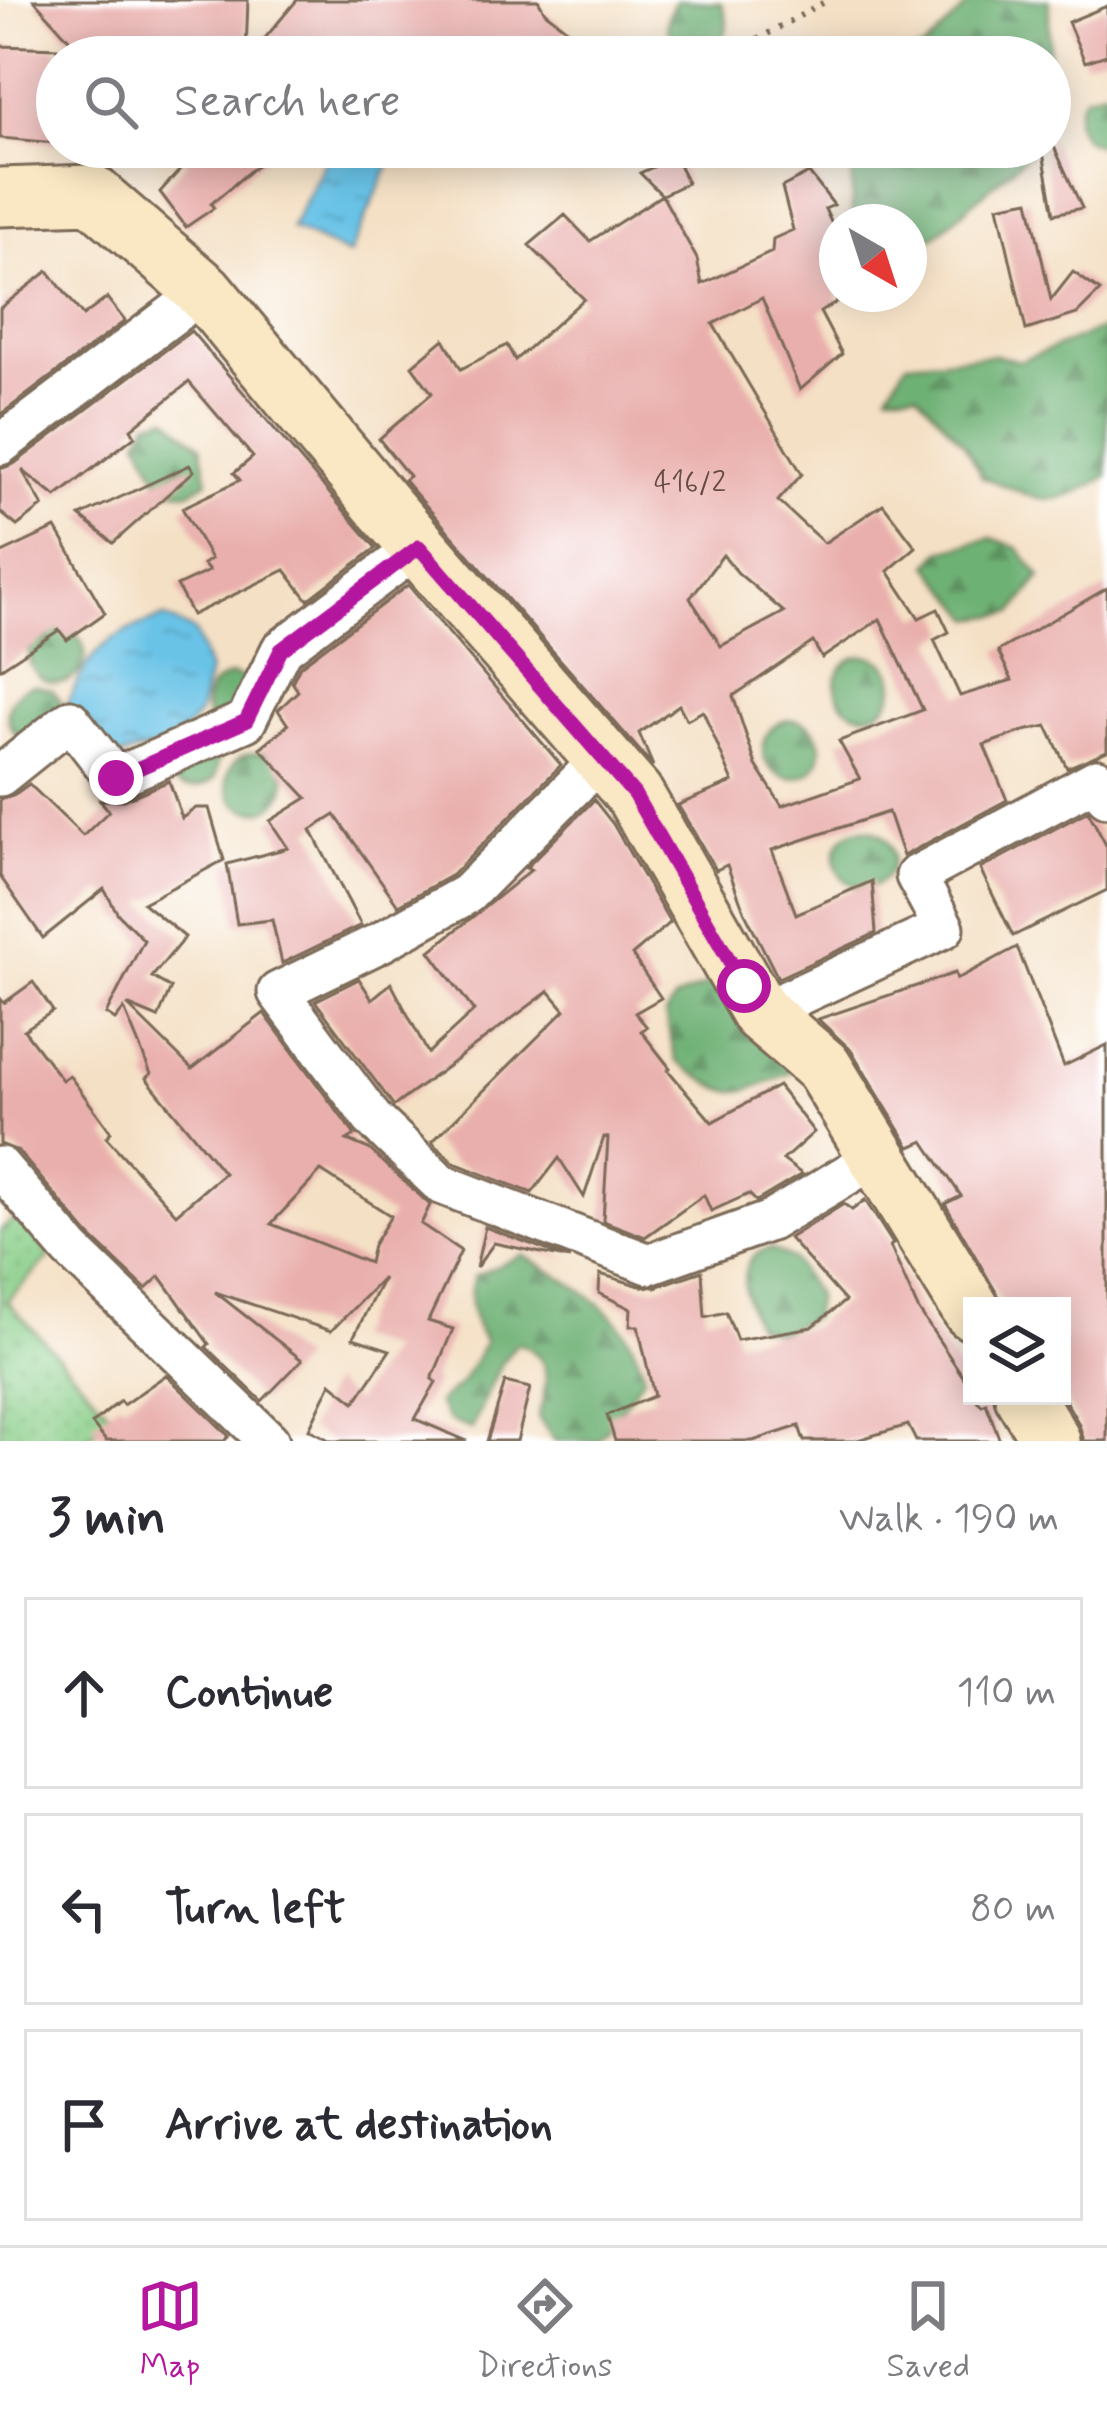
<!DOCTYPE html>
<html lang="en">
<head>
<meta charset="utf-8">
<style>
  :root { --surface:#fff; --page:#f2f2f3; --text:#2b2b33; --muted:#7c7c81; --line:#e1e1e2; --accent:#b5179e }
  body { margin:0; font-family:Mynerve,sans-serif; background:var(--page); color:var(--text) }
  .controls { position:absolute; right:36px; bottom:36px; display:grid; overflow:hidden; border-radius:0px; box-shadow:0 6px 30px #0003 }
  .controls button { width:108px; height:108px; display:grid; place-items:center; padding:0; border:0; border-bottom:3px solid var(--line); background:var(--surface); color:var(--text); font:60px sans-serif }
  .compass { position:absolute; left:819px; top:204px; width:108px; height:108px; border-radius:50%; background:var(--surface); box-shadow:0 6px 30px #0003; rotate:141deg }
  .stop { position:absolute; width:36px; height:36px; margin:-27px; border:9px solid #b5179e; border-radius:50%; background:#fff }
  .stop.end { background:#b5179e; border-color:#fff; box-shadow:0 3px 12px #0008 }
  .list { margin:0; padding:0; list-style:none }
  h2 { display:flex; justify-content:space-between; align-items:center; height:156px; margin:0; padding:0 48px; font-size:51px }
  h2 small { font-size:39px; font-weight:400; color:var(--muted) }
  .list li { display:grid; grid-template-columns:78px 1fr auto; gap:36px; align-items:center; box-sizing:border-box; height:192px; margin:0 24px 24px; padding:0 24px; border:3px solid var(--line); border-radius:0px }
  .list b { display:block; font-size:45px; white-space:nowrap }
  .list em { font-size:39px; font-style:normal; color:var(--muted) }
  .icon { flex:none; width:66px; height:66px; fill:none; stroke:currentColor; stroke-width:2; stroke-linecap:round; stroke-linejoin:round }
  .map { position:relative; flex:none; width:1107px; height:1441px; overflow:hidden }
  .search { position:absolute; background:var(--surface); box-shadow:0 6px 30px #0003; left:36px; right:36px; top:36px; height:132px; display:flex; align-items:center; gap:30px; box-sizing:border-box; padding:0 42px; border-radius:66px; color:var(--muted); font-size:45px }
  .sheet { height:804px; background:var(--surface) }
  nav { display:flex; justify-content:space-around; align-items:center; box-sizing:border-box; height:168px; border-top:3px solid var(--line); background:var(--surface); font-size:33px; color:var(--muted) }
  nav a { display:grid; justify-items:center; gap:6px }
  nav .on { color:var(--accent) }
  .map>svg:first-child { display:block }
</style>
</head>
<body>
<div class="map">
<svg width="1107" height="1441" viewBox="0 0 1107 1441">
  <defs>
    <pattern id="grass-dots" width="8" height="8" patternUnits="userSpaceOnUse" patternTransform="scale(3)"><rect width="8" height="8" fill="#89ce88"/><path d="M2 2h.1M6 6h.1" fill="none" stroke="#77b175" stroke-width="1.8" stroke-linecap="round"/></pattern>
    <pattern id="forest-firs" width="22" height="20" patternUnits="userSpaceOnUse" patternTransform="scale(3)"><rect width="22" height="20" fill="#6eb174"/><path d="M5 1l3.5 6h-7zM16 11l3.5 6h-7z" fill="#5c905f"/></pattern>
    <pattern id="water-ripples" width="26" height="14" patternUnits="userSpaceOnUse" patternTransform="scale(3)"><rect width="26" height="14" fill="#69c3e7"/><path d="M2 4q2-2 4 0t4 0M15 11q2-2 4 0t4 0" fill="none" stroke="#589fbb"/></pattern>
  </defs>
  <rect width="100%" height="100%" fill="#fff"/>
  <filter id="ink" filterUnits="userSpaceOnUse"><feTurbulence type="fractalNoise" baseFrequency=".00833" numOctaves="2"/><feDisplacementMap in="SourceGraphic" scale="24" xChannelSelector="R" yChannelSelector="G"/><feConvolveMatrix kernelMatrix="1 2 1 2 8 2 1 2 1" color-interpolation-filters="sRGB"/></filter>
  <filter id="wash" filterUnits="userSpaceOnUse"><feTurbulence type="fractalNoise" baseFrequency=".004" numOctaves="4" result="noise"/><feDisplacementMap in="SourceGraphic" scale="48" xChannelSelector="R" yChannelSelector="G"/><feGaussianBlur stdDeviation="2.7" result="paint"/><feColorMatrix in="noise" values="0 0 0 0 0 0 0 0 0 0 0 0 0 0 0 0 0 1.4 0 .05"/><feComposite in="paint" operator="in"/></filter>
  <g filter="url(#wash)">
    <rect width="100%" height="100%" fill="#f4e0c5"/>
    <!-- grass -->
    <path fill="url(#grass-dots)" stroke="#627c53" stroke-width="3" d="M 19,1215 L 50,1257 L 7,1301 L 113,1416 L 84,1441 L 0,1441 L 0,1231 Z"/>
    <!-- forest -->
    <g fill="url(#forest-firs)" stroke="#546e49" stroke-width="3">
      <path d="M 677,0 L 721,3 C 754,69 633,58 677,0 Z"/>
      <path d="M 968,0 L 1049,0 L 1049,57 L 902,57 L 924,49 L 970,3 Z"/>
      <path d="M 1107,89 L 1107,146 C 1078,144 1068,120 1084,96 Z"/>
      <path d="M 852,147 L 1036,147 L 935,236 L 909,245 L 909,222 L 852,222 Z"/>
      <path d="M 1107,327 L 1107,476 C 1046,513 1045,500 982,477 L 965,445 L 917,392 L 888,392 L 907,362 L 995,355 L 1020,361 Z"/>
      <path d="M 167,417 L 201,446 L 208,481 L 190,492 L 163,490 L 139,439 L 148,422 Z"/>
      <path d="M 991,538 L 1017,547 L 1041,577 L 1013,613 L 973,619 L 929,565 L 941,551 Z"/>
      <circle cx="57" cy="655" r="28"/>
      <circle cx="865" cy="685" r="29"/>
      <path d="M 232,675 L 251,680 L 262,696 L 209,720 C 200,699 210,681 232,675 Z"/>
      <path d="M 33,685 L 52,690 L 64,706 L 24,742 C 0,724 3,694 33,685 Z"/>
      <circle cx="792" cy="749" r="29"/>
      <path d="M 220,751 L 215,778 C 198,792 181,792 167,775 Z"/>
      <circle cx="256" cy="782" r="29"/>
      <circle cx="864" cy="858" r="29"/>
      <path d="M 718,980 L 791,1072 C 730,1100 731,1098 676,1061 L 665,1015 L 675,999 Z"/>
      <path d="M 771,1248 L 793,1260 L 816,1295 L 812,1317 L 778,1333 L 756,1325 C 744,1298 732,1257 771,1248 Z"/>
      <path d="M 523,1255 C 575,1286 630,1311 644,1376 L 598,1441 L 555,1441 L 538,1418 C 547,1386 556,1356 517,1343 L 500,1365 L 472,1429 L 449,1421 L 438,1403 L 462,1382 L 485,1343 C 472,1320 466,1303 474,1276 Z"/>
    </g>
    <!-- water -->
    <g fill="url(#water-ripples)" stroke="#527682" stroke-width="3">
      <path d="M 333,147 L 380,147 L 394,154 L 349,255 L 291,228 Z"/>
      <path d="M 164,617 L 195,632 L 209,671 L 199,714 L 174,743 L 101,761 L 67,703 C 96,645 103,638 164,617 Z"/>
    </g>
    <g id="blocks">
      <!-- building -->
      <g fill="#e9afac" fill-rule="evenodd">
        <path d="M 34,0 L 248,0 L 246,52 L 220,57 L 85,57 Z"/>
        <path d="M 297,0 L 538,0 L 545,12 L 568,30 L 556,57 L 302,57 L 292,42 L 255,50 Z"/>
        <path d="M 1107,6 L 1107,55 L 1085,62 L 1068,22 Z"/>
        <path d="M 0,46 L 57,48 L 57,143 L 0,138 Z"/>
        <path d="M 1050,138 L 1082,208 L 1054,214 L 1042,147 L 1050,147 Z"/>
        <path d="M 175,147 L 278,147 L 211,204 L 214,208 L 186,227 L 160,192 L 187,162 Z"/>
        <path d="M 676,157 L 687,183 L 662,195 L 640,173 Z"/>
        <path d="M 809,173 L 834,205 L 825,209 L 837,235 L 837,302 L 820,312 L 842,354 L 800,390 L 762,298 L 713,324 L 802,474 L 778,501 L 824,543 L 883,504 L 916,547 L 888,571 L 919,618 L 938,609 L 949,632 L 934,640 L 960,696 L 1012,680 L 998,651 L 1107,588 L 1107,751 L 1067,768 L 1047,726 L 1024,731 L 984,745 L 1007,800 L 903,856 L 888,812 L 772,850 L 796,914 L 872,881 L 876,933 L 778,978 L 744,911 L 727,865 L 716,870 L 678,805 L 733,782 L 703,711 L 687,720 L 679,705 L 639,733 L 653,766 L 408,485 L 404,480 L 409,476 L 379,439 L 432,393 L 412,366 L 444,339 L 461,369 L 507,345 L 515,360 L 584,299 L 529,245 L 565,215 L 590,241 L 662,195 L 697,259 L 702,284 L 772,252 L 773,239 L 793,230 L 782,187 ZM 723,555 L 738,573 L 784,612 L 721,646 L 690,598 ZM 880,619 L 923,710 L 839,741 L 860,779 L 782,806 L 756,765 L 733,696 L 813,642 L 822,658 Z"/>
        <path d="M 1029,200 L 1051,300 L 1073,272 L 1100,291 L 1077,314 L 1026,330 L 998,206 Z"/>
        <path d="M 48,271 L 83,316 L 107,298 L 125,321 L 0,415 L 0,308 Z"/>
        <path d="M 191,331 L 376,548 L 308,600 L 285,570 L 192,615 L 177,586 L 209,571 L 203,564 L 211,559 L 182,508 L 240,480 L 234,473 L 253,457 L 189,382 L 131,429 L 135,436 L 56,497 L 22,470 L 43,506 L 17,526 L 0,512 L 0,469 L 14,464 Z"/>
        <path d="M 190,465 L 194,471 L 113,543 L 80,516 Z"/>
        <path d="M 56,528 L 105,613 L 67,640 L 59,630 L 0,669 L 0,554 Z"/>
        <path d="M 408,585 L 561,765 L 452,875 L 398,905 L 335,815 L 311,830 L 361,925 L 282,963 L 272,920 L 237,924 L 227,864 L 288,848 L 270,821 L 307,798 L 260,748 L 288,725 L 278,710 L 298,691 L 292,682 L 300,666 Z"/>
        <path d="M 169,781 L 182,818 L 196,808 L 209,808 L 224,860 L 143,903 L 185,937 L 152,977 L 171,988 L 158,1018 L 127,1005 L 192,1069 L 264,1013 L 355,1135 L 347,1140 L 369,1149 L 430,1205 L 421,1224 L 461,1251 L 428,1321 L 453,1329 L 432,1379 L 436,1382 L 415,1419 L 467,1441 L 331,1441 L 309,1429 L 331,1383 L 355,1402 L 390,1350 L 353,1338 L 383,1278 L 331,1331 L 215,1292 L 302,1360 L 262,1401 L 206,1347 L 209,1344 L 160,1276 L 146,1289 L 88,1234 L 18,1151 L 0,1144 L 0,998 L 4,1003 L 33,982 L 53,1011 L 24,1030 L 62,1080 L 69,1075 L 111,1132 L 106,1137 L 176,1214 L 224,1173 L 146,1078 L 151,1074 L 124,1009 L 115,1020 L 106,1014 L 144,940 L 118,914 L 104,889 L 43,938 L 0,876 L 0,799 L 14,795 L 29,784 L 83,836 L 109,811 L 100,800 L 124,800 ZM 321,1171 L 391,1216 L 373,1245 L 369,1263 L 271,1224 Z"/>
        <path d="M 594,800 L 613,824 L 670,923 L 632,955 L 661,998 L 635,1013 L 647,1027 L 641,1031 L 670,1068 L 668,1070 L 712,1122 L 778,1086 L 814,1132 L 783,1160 L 802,1174 L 760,1199 L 756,1201 L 749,1194 L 711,1211 L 704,1195 L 645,1237 L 603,1221 L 608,1138 L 604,1137 L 584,1197 L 559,1158 L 532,1193 L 454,1163 L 432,1142 L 565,1010 L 549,991 L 394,1106 L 315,1001 L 359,979 L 372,999 L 391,983 L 428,1053 L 474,1011 L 430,951 L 531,870 L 526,868 Z"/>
        <path d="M 1088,811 L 1107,847 L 1107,890 L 1013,936 L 980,869 Z"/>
        <path d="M 1017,947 L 1064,1066 L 1107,1045 L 1107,1441 L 1084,1441 L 1079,1424 L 1062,1395 L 1062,1306 L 1004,1306 L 945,1204 L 961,1196 L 924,1141 L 910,1147 L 851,1050 L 818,1019 L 955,973 L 957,979 Z"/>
        <path d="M 865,1200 L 893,1244 L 890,1246 L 918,1309 L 972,1390 L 972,1396 L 982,1405 L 986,1403 L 1000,1441 L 916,1441 L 908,1425 L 854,1441 L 804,1441 L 799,1426 L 753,1441 L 615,1441 L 607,1415 L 654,1396 L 638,1326 L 630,1326 L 631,1309 L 599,1293 L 600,1274 L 640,1286 L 655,1287 L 702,1271 L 705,1317 L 726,1312 L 737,1340 L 812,1327 L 845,1301 L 789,1238 L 844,1204 L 852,1210 Z"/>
        <path d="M 485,1227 L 570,1259 L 494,1243 L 476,1268 Z"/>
        <path d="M 166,1375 L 229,1436 L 224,1441 L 106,1441 L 92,1424 L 120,1401 L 123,1405 Z"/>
        <path d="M 505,1382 L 530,1388 L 517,1441 L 487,1441 Z"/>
      </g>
    </g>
  </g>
  <g filter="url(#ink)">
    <use href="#blocks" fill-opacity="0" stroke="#7c6a58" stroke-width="3"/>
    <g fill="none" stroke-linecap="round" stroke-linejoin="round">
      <!-- street casing -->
      <g stroke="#7c6a58" stroke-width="45">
        <g id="street">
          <path d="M 0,445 L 204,291"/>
          <path d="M 602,758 L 467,894 L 381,942 L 278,992 L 372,1118 L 441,1184 L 649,1264 L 770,1221 L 878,1156"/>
          <path d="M 0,776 L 70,720 L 115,778 L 246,721 L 281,650 L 419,546"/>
          <path d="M 760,1013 L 944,928 L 916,876 L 1097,779 L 1107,797"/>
          <path d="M 0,1167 L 71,1250 L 269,1441"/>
        </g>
      </g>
      <!-- secondary casing -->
      <g stroke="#7c6a58" stroke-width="63">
        <g id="secondary">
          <path d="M 0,197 L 92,194 L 204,291 L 383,506 L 634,794 L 760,1013 L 823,1067 L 972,1311"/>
          <path d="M 1024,1396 L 1051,1441"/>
        </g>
      </g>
      <!-- path -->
      <path stroke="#7c6a58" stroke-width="6" stroke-dasharray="3 9" stroke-linecap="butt" d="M 726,57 L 828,0"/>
      <!-- street -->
      <use href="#street" stroke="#fff" stroke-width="39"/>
      <!-- secondary -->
      <use href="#secondary" stroke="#fae7c3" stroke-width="57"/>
    </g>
  </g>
  <g fill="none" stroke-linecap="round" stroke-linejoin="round" filter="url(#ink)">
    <!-- route -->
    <path stroke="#b5179e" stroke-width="15" d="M 116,778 L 246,721 L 281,650 L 419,547 L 634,794 L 744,986"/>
  </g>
  <g text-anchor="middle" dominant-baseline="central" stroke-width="10" stroke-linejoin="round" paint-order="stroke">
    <!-- number labels -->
    <g font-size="30" fill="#664b42">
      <text x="690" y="482">416/2</text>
    </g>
  </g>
</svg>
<div class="controls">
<button><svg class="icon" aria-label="layers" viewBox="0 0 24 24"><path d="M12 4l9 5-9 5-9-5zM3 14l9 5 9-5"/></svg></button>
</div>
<svg class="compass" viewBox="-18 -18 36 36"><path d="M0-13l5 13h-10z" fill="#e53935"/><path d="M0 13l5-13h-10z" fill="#7c7c81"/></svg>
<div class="stop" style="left:744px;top:986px"></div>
<div class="stop end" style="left:116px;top:778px"></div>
<div class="search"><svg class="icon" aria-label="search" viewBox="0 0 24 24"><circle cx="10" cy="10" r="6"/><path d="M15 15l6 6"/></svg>Search here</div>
</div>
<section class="sheet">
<h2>3 min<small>Walk · 190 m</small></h2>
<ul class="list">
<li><svg class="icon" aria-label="ahead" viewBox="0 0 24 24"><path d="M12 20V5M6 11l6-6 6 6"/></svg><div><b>Continue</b></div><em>110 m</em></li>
<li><svg class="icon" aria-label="left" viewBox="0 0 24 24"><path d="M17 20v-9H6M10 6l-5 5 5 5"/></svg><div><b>Turn left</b></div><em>80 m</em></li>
<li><svg class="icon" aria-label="arrive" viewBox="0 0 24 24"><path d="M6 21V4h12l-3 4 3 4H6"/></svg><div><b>Arrive at destination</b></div></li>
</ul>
</section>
<nav>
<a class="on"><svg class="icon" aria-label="map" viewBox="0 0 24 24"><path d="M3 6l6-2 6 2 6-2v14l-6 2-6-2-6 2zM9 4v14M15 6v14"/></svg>Map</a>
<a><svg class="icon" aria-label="directions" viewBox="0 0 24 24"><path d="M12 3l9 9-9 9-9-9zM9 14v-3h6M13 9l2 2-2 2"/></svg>Directions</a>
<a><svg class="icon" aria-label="saved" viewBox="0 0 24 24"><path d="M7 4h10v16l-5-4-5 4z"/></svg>Saved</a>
</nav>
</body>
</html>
